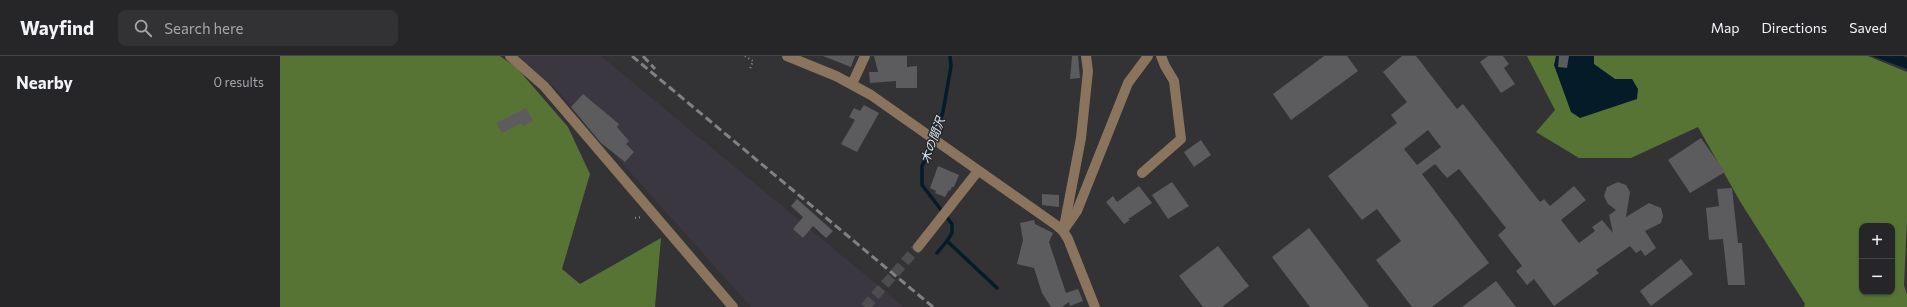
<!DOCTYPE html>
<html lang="en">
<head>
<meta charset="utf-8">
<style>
  :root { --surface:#262628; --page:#323234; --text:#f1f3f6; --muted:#a4a5a8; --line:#424345 }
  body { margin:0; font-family:Commissioner,"Noto Sans JP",sans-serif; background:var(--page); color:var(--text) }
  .controls { position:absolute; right:12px; bottom:12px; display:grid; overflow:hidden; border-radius:8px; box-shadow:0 1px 3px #0004 }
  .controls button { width:36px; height:36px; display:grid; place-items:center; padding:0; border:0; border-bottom:1px solid var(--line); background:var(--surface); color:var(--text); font:20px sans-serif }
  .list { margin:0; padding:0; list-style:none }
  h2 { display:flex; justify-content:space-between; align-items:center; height:52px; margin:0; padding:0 16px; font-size:17px }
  h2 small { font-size:13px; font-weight:400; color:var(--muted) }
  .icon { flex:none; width:22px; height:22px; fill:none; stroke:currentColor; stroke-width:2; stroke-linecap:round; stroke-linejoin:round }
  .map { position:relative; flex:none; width:1627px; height:251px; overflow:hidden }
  header { display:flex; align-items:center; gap:24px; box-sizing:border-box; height:56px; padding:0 20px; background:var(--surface); border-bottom:1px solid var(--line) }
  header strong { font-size:19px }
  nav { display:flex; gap:22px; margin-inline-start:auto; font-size:14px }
  .search { width:280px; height:36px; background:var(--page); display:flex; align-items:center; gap:10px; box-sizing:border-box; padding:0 14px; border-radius:8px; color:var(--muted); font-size:15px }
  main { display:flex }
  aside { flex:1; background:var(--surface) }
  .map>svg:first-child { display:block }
</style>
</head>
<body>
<header>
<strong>Wayfind</strong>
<div class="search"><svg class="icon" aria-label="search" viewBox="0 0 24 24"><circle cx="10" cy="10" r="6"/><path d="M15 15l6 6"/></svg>Search here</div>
<nav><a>Map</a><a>Directions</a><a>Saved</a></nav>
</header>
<main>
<aside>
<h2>Nearby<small>0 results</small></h2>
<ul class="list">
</ul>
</aside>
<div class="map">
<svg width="1627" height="251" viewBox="0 0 1627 251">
  <rect width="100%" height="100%" fill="#333235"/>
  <!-- built -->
  <path fill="#3b3740" d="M 238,0 L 321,0 L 624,251 L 471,251 L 274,31 Z"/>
  <!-- forest -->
  <g fill="#577435" fill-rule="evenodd">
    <path d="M 0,0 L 220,0 L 237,12 L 288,71 L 310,118 L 282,213 L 300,228 L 381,182 L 375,251 L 0,251 Z"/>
    <path d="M 1247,0 L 1588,0 L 1627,16 L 1627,164 L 1624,229 L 1627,239 L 1627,251 L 1524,251 L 1525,248 L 1461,147 L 1418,71 L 1351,102 L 1299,102 L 1256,76 L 1275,54 ZM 1582,170 L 1612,170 L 1612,236 L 1582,236 Z"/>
  </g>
  <!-- water -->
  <g fill="#051b28">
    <path d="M 1276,0 L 1314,0 L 1314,8 L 1335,23 L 1352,23 L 1358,33 L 1357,43 L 1300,62 L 1291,56 L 1274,9 Z"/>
    <path d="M 1592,0 L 1623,0 L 1627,2 L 1627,13 Z"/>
  </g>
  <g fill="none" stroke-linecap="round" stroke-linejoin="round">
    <!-- stream -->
    <g stroke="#051b28" stroke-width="3.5">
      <path d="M 670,0 L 671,10 L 663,56 L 650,95 L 642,110 L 642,129 L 672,168 L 672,177 L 667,185 L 717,232"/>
      <path d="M 657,197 L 667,185"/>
    </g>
  </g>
  <!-- building -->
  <g fill="#5c5b5e" fill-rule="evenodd">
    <path d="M 543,0 L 575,0 L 571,11 Z"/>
    <path d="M 594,0 L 627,0 L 627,11 L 637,10 L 637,32 L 616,32 L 616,25 L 590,27 L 589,16 L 598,16 Z"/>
    <path d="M 792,0 L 798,0 L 800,22 L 790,23 Z"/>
    <path d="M 1044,0 L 1067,0 L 1078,15 L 1011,64 L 993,38 Z"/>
    <path d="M 1122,0 L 1136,0 L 1177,53 L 1183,48 L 1260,146 L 1264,143 L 1270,150 L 1294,130 L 1306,144 L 1281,164 L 1299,187 L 1315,175 L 1312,171 L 1322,164 L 1333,177 L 1329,159 L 1336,154 L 1328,148 L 1324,140 L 1327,131 L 1338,126 L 1346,129 L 1350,136 L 1346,161 L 1369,147 L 1381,152 L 1383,160 L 1381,167 L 1365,175 L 1376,192 L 1365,200 L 1361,194 L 1356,197 L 1350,190 L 1316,214 L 1319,217 L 1274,250 L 1254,223 L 1247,229 L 1236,215 L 1242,210 L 1218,179 L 1226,172 L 1179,113 L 1167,122 L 1155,108 L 1142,118 L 1209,207 L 1152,251 L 1132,251 L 1096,204 L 1121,185 L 1097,153 L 1082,164 L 1048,120 L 1117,67 L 1111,59 L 1127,46 L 1103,16 ZM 1148,74 L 1161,91 L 1137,109 L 1124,93 Z"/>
    <path d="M 1208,0 L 1223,0 L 1229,8 L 1224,12 L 1235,28 L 1221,37 L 1200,6 Z"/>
    <path d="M 1279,0 L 1289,0 L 1287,12 L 1278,11 Z"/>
    <path d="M 303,38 L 339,68 L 337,71 L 349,85 L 346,88 L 354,96 L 345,106 L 321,87 L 291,51 Z"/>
    <path d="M 584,49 L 599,57 L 577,96 L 561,88 L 575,64 L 569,61 L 574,52 L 580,55 Z"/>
    <path d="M 246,52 L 253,65 L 243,70 L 241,67 L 222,77 L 216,67 Z"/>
    <path d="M 1421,82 L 1445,116 L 1410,137 L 1388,104 Z"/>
    <path d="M 921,84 L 931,99 L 914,111 L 904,96 Z"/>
    <path d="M 658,110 L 679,119 L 674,131 L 672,131 L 670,135 L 669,134 L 665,141 L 655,137 L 656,135 L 650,132 Z"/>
    <path d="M 892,126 L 909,150 L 888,163 L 872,139 Z"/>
    <path d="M 859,130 L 872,147 L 850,162 L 848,162 L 850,164 L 844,168 L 826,146 L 833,140 L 837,146 Z"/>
    <path d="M 1452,132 L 1458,187 L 1462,187 L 1465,229 L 1448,229 L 1443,183 L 1429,184 L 1426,152 L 1439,150 L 1437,133 Z"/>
    <path d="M 762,138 L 779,139 L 779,151 L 762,149 Z"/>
    <path d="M 517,143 L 553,175 L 546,182 L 533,170 L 523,182 L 513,173 L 523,161 L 511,150 Z"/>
    <path d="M 754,164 L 755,168 L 773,177 L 769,186 L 786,237 L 798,233 L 803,245 L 790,250 L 789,246 L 782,251 L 771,251 L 762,237 L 754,212 L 737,208 L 743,184 L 740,167 Z"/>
    <path d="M 1029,172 L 1089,251 L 1030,251 L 992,201 Z"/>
    <path d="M 938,190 L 969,230 L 942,251 L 923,251 L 899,220 Z"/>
    <path d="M 1401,203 L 1413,218 L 1371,250 L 1360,235 Z"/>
    <path d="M 1216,225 L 1236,251 L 1182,251 Z"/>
  </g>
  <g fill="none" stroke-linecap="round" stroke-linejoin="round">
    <!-- minor-tunnel -->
    <path stroke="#4d4c4e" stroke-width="10" stroke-dasharray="10 5" stroke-linecap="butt" d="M 585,251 L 638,191"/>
    <!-- path -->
    <g stroke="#8d8c8f" stroke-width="2" stroke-dasharray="1 3" stroke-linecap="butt">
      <path d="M 465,0 L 473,5 L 470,13"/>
      <path d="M 355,162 L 362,161"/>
    </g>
    <!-- minor -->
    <g stroke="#8a745e" stroke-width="10">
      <path d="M 230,0 L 264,30 L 453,251"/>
      <path d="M 507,0 L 556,20 L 591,39 L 776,169 L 783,175 L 788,183 L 815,251"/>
      <path d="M 572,28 L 585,0"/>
      <path d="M 862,117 L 901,83 L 894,25 L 885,10 L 881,0"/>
      <path d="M 784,171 L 801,82 L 808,15 L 806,0"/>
      <path d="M 783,175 L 797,155 L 848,27 L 868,0"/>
      <path d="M 638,191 L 698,115"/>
    </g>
    <!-- rail -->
    <g stroke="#818082" stroke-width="3" stroke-dasharray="8 4" stroke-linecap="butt">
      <path d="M 352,0 L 653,251"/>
      <path d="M 363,0 L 375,13"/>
    </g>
  </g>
  <g text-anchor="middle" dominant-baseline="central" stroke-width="3" stroke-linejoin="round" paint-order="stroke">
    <!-- water labels -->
    <g font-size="12" font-style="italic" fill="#d5e7f3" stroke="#29282b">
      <text transform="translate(652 84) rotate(-70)">木の間沢</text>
    </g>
  </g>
</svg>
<div class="controls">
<button>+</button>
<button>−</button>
</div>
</div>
</main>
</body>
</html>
